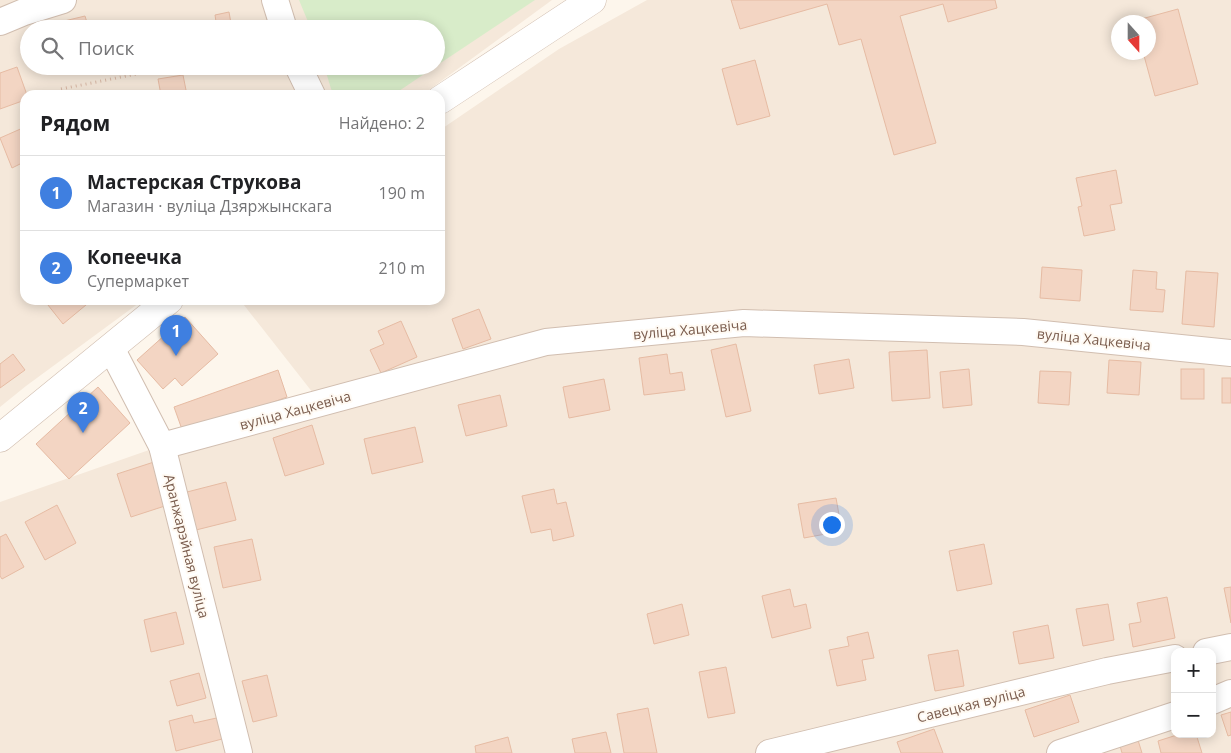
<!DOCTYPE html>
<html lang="ru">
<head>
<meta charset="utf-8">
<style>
  :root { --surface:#fff; --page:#f6f6f6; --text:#202124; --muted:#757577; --line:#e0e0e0; --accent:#e76f51 }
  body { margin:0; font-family:"Open Sans",sans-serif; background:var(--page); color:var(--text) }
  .controls { position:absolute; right:15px; bottom:15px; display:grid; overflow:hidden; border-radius:10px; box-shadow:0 2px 12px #0003 }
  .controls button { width:45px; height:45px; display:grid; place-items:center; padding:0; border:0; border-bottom:1px solid var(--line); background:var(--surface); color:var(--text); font:25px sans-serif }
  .compass { position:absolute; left:1111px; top:15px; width:45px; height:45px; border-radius:50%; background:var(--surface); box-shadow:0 2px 12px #0003; rotate:159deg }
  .you { position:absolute; left:831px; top:524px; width:18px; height:18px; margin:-12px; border:4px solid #fff; border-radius:50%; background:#1a73e8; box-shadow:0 0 0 8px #1a73e833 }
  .badge { display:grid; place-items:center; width:32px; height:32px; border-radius:50%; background:var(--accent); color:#fff; font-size:16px; font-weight:700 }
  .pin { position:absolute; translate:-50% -41px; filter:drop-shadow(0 1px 2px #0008) }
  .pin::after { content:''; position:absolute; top:26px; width:18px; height:15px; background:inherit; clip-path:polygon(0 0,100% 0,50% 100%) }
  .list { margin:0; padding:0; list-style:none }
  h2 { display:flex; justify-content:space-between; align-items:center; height:65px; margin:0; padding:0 20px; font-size:21px }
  h2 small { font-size:16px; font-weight:400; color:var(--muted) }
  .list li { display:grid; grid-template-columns:32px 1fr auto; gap:15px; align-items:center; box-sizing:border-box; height:75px; padding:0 20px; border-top:1px solid var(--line) }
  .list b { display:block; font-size:19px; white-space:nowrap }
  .list p { margin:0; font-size:16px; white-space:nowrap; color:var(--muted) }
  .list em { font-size:16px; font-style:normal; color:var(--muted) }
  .icon { flex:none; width:28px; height:28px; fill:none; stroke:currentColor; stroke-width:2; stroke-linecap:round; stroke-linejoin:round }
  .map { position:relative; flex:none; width:1231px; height:753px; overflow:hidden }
  .search { position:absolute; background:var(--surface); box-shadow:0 2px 12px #0003; left:20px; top:20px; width:425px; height:55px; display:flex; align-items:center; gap:12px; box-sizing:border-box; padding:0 18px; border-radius:28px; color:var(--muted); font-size:19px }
  .panel { position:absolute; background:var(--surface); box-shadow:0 2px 12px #0003; left:20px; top:90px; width:425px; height:215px; border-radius:15px }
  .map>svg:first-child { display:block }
</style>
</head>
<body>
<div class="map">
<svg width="1231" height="753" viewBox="0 0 1231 753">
  <rect width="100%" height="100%" fill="#fdf6ec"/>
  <!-- residential -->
  <g fill="#f5e8da" fill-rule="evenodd">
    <path d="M 0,0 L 552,0 L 422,95 L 25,95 L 25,300 L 143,300 L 26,386 L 0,407 ZM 29,29 L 436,29 L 436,66 L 29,66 Z"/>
    <path d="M 647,0 L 1231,0 L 1231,753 L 0,753 L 0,502 L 313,393 L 240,300 L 440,300 L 440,130 L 559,49 ZM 1118,22 L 1148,22 L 1148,52 L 1118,52 ZM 1175,652 L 1212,652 L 1212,734 L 1175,734 Z"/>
  </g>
  <!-- green -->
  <g fill="#d8ecc9">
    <path d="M 299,0 L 535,0 L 436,66 L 436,29 L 311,29 Z"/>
    <path d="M 324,66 L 436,66 L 393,95 L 333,95 Z"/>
  </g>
  <!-- building -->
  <g fill="#f3d5c3" stroke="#e6bba3">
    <path d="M 731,0 L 995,0 L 997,8 L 948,22 L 943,4 L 900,16 L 936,143 L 894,155 L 861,39 L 839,45 L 827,4 L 740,29 Z"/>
    <path d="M 1178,9 L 1198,84 L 1155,96 L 1143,52 L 1148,52 L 1148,22 L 1135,22 L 1134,21 Z"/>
    <path d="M 229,12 L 232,29 L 213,29 L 217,28 L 215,15 Z"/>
    <path d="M 85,16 L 89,29 L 57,29 L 56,23 Z"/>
    <path d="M 755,60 L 770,116 L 737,125 L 722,69 Z"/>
    <path d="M 17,67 L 27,95 L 25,95 L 25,100 L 0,109 L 0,73 Z"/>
    <path d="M 183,75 L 187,95 L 161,95 L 158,79 Z"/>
    <path d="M 25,127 L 25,169 L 22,163 L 12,168 L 0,138 Z"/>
    <path d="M 1116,170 L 1122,203 L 1110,205 L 1115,230 L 1084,236 L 1078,207 L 1082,206 L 1076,178 Z"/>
    <path d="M 1042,267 L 1082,270 L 1080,301 L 1040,298 Z"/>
    <path d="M 1133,270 L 1157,272 L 1156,289 L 1165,290 L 1163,312 L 1130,310 Z"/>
    <path d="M 1186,271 L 1218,273 L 1214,327 L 1182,324 Z"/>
    <path d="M 44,300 L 92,300 L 63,324 Z"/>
    <path d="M 479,309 L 491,339 L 463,349 L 452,319 Z"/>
    <path d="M 185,317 L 218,354 L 182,386 L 175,378 L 163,389 L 137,360 Z"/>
    <path d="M 401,321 L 417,357 L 381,373 L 370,350 L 384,344 L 378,331 Z"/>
    <path d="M 736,344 L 751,411 L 726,417 L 711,350 Z"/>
    <path d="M 927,350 L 930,398 L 892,401 L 889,352 Z"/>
    <path d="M 13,354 L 25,370 L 0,388 L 0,364 Z"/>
    <path d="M 667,354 L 670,374 L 682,372 L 685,390 L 644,395 L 639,358 Z"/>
    <path d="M 849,359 L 854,388 L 819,394 L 814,365 Z"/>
    <path d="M 1109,360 L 1141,362 L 1139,395 L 1107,393 Z"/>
    <path d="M 969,369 L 972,405 L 943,408 L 940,372 Z"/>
    <rect x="1181" y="369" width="23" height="30"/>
    <path d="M 278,370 L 287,397 L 184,435 L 174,407 Z"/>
    <path d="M 1040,371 L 1071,372 L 1069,405 L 1038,403 Z"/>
    <rect x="1222" y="378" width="9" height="25"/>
    <path d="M 604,379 L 610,410 L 569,418 L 563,387 Z"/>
    <path d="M 98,387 L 130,423 L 69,479 L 36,444 Z"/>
    <path d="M 500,395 L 507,426 L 466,436 L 458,405 Z"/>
    <path d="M 312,425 L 324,464 L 285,476 L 273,438 Z"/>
    <path d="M 415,427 L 423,462 L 372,474 L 364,439 Z"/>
    <path d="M 157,461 L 171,504 L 131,517 L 117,474 Z"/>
    <path d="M 226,482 L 236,520 L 196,530 L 187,492 Z"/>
    <path d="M 554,489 L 557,504 L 566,502 L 574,536 L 553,541 L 551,529 L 531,533 L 522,496 Z"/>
    <path d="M 836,498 L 842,531 L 804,538 L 798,504 Z"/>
    <path d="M 57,505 L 76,543 L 45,560 L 25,522 Z"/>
    <path d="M 6,534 L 24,567 L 2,579 L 0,576 L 0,537 Z"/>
    <path d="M 252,539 L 261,580 L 223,588 L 214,547 Z"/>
    <path d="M 984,544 L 992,584 L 957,591 L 949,551 Z"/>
    <path d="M 1231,587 L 1231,623 L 1224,588 Z"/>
    <path d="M 790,589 L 794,607 L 806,604 L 811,628 L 772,638 L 762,596 Z"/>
    <path d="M 1167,597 L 1175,638 L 1133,647 L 1129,624 L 1141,622 L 1137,603 Z"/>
    <path d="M 682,604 L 689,635 L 654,644 L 647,614 Z"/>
    <path d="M 1108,604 L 1114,640 L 1083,646 L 1076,609 Z"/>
    <path d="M 176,612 L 184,644 L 151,652 L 144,620 Z"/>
    <path d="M 1048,625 L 1054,658 L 1019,664 L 1013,632 Z"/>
    <path d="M 868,632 L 874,658 L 862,660 L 866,680 L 837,686 L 829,650 L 849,646 L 847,637 Z"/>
    <path d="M 958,650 L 964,686 L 935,691 L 928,655 Z"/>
    <path d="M 726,667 L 735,713 L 708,718 L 699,672 Z"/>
    <path d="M 199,673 L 206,698 L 177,706 L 170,681 Z"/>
    <path d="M 267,675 L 277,716 L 253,722 L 242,681 Z"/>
    <path d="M 1070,695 L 1079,722 L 1034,737 L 1025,710 Z"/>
    <path d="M 648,708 L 657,753 L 624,753 L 617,714 Z"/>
    <path d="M 1231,712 L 1231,735 L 1228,736 L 1221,715 Z"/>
    <path d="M 192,715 L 194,723 L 221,717 L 226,738 L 176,751 L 169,721 Z"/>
    <path d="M 934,729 L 943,753 L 901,753 L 897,742 Z"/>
    <path d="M 606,732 L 611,753 L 575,753 L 572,739 Z"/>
    <path d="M 1180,734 L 1196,734 L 1202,753 L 1161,753 L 1158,741 Z"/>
    <path d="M 508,737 L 512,753 L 476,753 L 475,746 Z"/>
    <path d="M 1137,737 L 1142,753 L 1122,753 L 1119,742 Z"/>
  </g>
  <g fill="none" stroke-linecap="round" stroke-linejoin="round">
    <!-- minor casing -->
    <g stroke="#d1beb0" stroke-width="28">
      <g id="minor">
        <path d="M 275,0 L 284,29"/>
        <path d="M 0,22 L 24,12 L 63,0"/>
        <path d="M 298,66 L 312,95"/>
        <path d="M 111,348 L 162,446 L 239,753"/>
        <path d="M 162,446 L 546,342 L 744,323 L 1023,332 L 1231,353"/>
        <path d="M 1206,652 L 1231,647"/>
        <path d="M 1212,701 L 1231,693"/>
        <path d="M 769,753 L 1107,671 L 1175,658"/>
        <path d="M 1060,753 L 1175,715"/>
      </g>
    </g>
    <!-- tertiary casing -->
    <g stroke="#d1beb0" stroke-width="29">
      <g id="tertiary">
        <path d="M 440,100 L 592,0"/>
        <path d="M 0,438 L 169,300"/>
      </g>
    </g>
    <!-- path -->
    <path stroke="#d9b8a5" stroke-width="3" stroke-dasharray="1 4" stroke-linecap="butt" d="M 61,89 L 177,66"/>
    <!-- minor -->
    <use href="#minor" stroke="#fff" stroke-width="26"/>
    <!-- tertiary -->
    <use href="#tertiary" stroke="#fff" stroke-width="28"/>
  </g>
  <g text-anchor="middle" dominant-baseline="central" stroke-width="4" stroke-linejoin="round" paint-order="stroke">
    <!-- street labels -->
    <g font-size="14" fill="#7a5c4d" stroke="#fffaf3">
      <text transform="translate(690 329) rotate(-5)">вуліца Хацкевіча</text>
      <text transform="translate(1094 339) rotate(6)">вуліца Хацкевіча</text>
      <text transform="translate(295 410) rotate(-15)">вуліца Хацкевіча</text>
      <text transform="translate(187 546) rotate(76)">Аранжарэйная вуліца</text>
      <text transform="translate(971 704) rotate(-14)">Савецкая вуліца</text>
    </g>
  </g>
</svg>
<div class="controls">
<button>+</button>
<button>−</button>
</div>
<svg class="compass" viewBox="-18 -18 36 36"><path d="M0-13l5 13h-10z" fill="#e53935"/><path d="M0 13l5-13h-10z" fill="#757577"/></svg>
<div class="you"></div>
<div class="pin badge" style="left:176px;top:356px;background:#3f7fe0">1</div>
<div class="pin badge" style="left:83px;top:433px;background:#3f7fe0">2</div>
<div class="search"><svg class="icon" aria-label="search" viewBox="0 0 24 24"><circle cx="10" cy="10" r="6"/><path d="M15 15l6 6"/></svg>Поиск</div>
<section class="panel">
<h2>Рядом<small>Найдено: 2</small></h2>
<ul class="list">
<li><span class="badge" style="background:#3f7fe0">1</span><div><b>Мастерская Струкова</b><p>Магазин · вуліца Дзяржынскага</p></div><em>190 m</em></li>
<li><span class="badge" style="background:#3f7fe0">2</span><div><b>Копеечка</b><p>Супермаркет</p></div><em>210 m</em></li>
</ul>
</section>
</div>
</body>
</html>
